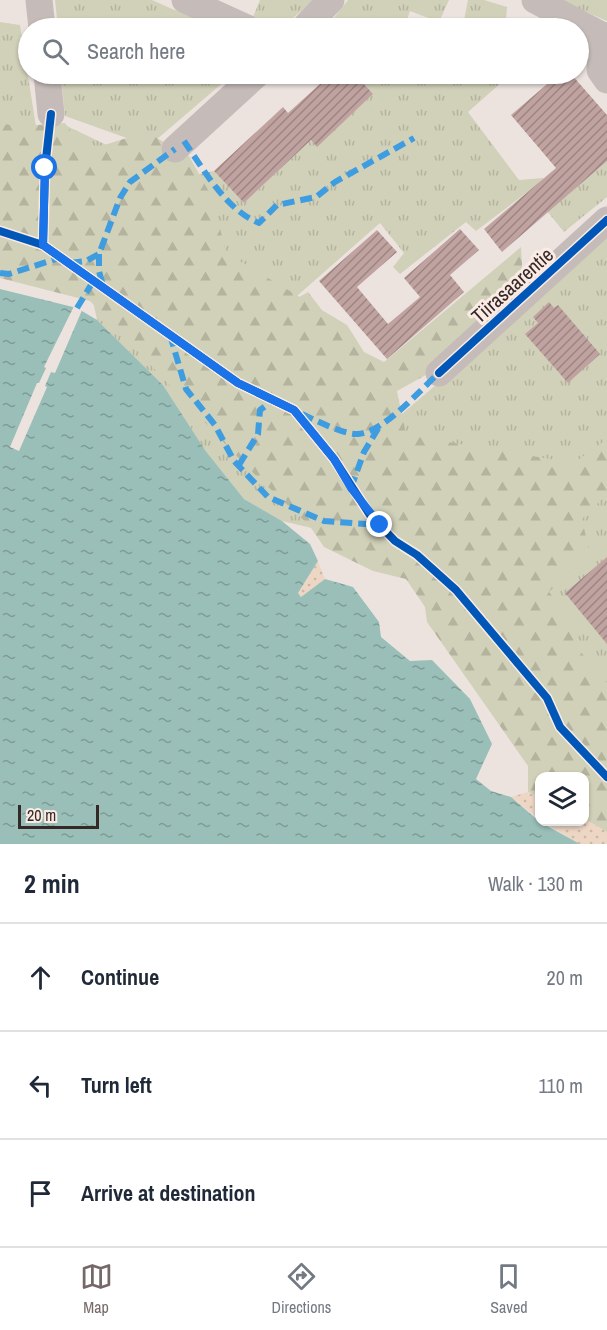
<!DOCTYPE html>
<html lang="en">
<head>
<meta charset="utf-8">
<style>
  :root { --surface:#fff; --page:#f6f6f7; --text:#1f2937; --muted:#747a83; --line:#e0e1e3; --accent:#756967 }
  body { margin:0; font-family:"Archivo Narrow",sans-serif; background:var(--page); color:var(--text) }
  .controls { position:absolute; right:18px; bottom:18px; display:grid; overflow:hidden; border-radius:12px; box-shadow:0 2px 4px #0004 }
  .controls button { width:54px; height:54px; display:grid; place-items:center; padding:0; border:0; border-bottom:2px solid var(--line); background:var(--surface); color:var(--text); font:30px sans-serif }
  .scale { position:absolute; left:18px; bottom:15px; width:81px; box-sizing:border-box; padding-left:6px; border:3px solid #352826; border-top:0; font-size:16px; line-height:21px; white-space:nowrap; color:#352826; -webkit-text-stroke:4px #faece5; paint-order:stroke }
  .stop { position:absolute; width:18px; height:18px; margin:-14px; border:4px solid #1a73e8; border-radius:50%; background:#fff }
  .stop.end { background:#1a73e8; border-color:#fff; box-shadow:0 2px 6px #0008 }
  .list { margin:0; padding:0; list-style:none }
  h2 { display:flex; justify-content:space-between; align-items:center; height:78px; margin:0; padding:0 24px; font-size:26px }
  h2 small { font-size:20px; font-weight:400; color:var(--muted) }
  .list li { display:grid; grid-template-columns:39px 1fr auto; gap:18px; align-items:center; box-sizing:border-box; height:108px; padding:0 24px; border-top:2px solid var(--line) }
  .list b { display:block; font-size:22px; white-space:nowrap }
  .list em { font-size:20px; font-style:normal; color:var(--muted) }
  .icon { flex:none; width:33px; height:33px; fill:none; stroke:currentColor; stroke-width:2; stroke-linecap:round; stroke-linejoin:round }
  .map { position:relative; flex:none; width:607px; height:844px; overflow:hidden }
  .search { position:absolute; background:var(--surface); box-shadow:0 2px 4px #0004; left:18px; right:18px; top:18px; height:66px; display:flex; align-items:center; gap:15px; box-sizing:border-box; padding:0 21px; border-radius:33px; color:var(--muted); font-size:22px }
  .sheet { height:402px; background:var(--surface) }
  nav { display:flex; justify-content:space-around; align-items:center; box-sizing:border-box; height:84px; border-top:2px solid var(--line); background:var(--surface); font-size:16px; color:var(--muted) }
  nav a { display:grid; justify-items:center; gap:3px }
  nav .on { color:var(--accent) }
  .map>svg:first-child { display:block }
</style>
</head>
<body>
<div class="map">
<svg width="607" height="844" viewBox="0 0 607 844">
  <defs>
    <pattern id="grass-tufts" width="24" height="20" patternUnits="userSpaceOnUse" patternTransform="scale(1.5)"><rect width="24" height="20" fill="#d1d0b8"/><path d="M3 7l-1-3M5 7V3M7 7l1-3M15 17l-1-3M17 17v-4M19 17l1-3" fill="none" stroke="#b4b39e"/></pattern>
    <pattern id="forest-firs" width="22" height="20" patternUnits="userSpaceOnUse" patternTransform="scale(1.5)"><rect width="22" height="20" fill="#d1d0b8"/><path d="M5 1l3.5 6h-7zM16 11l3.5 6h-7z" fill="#b4b39e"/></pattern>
    <pattern id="sand-dots" width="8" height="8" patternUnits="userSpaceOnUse" patternTransform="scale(1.5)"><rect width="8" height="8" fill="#eed6c4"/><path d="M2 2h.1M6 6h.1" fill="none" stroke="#cdb8a8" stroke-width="1.8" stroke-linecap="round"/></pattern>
    <pattern id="water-ripples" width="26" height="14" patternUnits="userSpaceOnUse" patternTransform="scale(1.5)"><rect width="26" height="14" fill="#9abfb8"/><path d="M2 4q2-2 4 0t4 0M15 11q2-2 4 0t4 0" fill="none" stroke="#7e9b95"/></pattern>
    <pattern id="building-hatch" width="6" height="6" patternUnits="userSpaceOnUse" patternTransform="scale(1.5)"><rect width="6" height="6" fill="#c0a3a0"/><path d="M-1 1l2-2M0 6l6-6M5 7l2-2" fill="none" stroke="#9d8582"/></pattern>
  </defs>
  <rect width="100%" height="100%" fill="#ece3df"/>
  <!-- grass -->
  <g fill="url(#grass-tufts)">
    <path d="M 55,0 L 152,0 L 215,28 L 58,28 Z"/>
    <path d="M 260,0 L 313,0 C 289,23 286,28 253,17 Z"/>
    <path d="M 348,0 L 449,0 L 439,22 L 410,11 L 404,28 L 326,28 Z"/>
    <path d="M 468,0 L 484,0 L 507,7 L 506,20 L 496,28 L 464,20 Z"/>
    <path d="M 559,0 L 607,0 L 607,21 Z"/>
    <path d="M 0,22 L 20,25 L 37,133 L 0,150 Z"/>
    <path d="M 61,74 L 233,74 L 149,146 L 65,116 Z"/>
    <path d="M 355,74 L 444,74 L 461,80 L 464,74 L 511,74 L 468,112 L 519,180 L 543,178 L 574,189 L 607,161 L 607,197 L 564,232 L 530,190 L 476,231 L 466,222 L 400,274 L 393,267 L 404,253 L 380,223 L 289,303 L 308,292 L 402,414 L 607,238 L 607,705 L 134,248 L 65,125 L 177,179 L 214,171 L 244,203 L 311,140 L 317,146 L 373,94 Z"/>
    <path d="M 93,301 L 316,529 L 282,521 L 244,499 L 205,450 L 163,385 L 97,320 Z"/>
  </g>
  <!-- forest -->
  <path fill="url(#forest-firs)" d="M 65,123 L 85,151 L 146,132 L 189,156 L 213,199 L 226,253 L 347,325 L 364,352 L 384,362 L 521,247 L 523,282 L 433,371 L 397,391 L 406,435 L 574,463 L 607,439 L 607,494 L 582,519 L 589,551 L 549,592 L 578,628 L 579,650 L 607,683 L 607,832 L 585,819 L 584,776 L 540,776 L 539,797 L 528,792 L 528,766 L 427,622 L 425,607 L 406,579 L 373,571 L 324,547 L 309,525 L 250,470 L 90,301 L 0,278 L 0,124 L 23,126 Z"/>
  <!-- sand -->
  <g fill="url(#sand-dots)">
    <path d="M 318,561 L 325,579 L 302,598 L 298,593 Z"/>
    <path d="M 528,792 L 539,797 L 539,819 L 511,797 Z"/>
    <path d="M 585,819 L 607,832 L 607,844 L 580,844 L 543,822 L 584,822 Z"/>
  </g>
  <!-- water -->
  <path fill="url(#water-ripples)" d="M 0,289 L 77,308 L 97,320 L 163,385 L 205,450 L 244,499 L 282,521 L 310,544 L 318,561 L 298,593 L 301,597 L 325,579 L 353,587 L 379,622 L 381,637 L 410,661 L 432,660 L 470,699 L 492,744 L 476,779 L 491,791 L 511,797 L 540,822 L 580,844 L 0,844 Z"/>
  <!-- pier -->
  <path fill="#ece3df" d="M 75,304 L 83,308 L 55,373 L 51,372 L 45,386 L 47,387 L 19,451 L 10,447 L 37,383 L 39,383 L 46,368 L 44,367 Z"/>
  <!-- building -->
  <g fill="url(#building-hatch)">
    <path d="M 331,74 L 355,74 L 373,94 L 317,147 L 311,140 L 244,203 L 214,171 L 283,107 L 288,113 Z"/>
    <path d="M 559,74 L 571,74 L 607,115 L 607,161 L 502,252 L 484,229 L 556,168 L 511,115 Z"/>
    <path d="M 460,229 L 479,250 L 450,275 L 464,292 L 387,359 L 319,281 L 377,230 L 397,252 L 357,287 L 388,324 L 420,297 L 404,278 Z"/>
    <path d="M 549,302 L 554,308 L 558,305 L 600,354 L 568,383 L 525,334 L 538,323 L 533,317 Z"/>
    <path d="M 607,557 L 607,644 L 565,593 Z"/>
  </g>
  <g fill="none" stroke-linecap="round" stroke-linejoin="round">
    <!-- minor -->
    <g stroke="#c5bbb8" stroke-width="27">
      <path d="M 39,0 L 42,28"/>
      <path d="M 185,0 L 247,28"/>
      <path d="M 535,0 L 607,38"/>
      <path d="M 304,28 L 331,0"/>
      <path d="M 602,35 L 600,70 L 607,80"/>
      <path d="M 47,74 L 51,114"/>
      <path d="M 175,149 L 257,74"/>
      <path d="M 439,373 L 607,220"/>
    </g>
    <!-- quiet -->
    <g stroke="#3e9ce0" stroke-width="6" stroke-dasharray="12 6" stroke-linecap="butt">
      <path d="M 184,141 C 204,170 226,210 259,223 L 277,205 L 316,197 L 335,182 L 414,138"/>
      <path d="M 99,254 L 99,271 L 103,286"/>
      <path d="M 70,263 L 86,261 L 99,254 L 120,198 L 130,182 L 175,149"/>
      <path d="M 0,273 L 9,274 L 62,257"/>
      <path d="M 77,308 L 94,280"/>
      <path d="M 170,335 L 186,389 L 215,425 L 234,461 L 268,497 L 324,521 L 380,525"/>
      <path d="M 302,414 C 315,420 344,435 358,434 C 384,432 419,391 439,373"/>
      <path d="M 239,465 L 258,434 L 260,410 L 275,399"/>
      <path d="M 351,488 L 364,452 L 379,427"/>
    </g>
    <!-- cycleway casing -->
    <g stroke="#faece5" stroke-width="11">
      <g id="cycleway">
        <path d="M 0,231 L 43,245 L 238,383 L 294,410 L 334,459 L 370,515 L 395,541 L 417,555 L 456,590 L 547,698 L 560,727 L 607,777"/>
        <path d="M 43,245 L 45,168 L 51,114"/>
        <path d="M 439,373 L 607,220"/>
      </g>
    </g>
    <!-- cycleway -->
    <use href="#cycleway" stroke="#0057b8" stroke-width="8"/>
  </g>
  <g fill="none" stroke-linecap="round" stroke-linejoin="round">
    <!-- route -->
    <path stroke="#1a73e8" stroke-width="8" d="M 45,168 L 43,245 L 238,383 L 294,410 L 334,459 L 351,488 L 380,525"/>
  </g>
  <g text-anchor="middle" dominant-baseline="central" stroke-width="6" stroke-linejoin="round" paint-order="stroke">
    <!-- street labels -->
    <g font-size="20" fill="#352826" stroke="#faece5">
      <text transform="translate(512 285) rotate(-42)">Tiirasaarentie</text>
    </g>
  </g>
</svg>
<div class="controls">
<button><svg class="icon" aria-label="layers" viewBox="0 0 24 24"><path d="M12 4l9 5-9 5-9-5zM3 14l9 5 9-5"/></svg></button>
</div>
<div class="scale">20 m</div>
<div class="stop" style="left:45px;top:168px"></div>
<div class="stop end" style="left:380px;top:525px"></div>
<div class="search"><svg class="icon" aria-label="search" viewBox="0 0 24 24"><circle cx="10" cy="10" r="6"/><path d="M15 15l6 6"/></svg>Search here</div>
</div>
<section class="sheet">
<h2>2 min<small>Walk · 130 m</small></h2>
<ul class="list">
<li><svg class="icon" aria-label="ahead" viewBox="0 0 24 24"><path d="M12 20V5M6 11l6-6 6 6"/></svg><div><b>Continue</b></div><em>20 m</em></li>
<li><svg class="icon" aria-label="left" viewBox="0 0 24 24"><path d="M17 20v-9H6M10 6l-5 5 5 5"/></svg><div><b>Turn left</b></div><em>110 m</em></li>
<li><svg class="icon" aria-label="arrive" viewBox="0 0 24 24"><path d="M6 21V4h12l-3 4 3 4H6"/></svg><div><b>Arrive at destination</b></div></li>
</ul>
</section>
<nav>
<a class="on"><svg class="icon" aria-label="map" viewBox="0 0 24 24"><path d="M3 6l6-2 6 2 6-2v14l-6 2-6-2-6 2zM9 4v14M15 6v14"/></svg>Map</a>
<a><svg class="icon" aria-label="directions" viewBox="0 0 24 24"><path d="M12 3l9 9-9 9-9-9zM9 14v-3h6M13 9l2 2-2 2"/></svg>Directions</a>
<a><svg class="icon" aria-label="saved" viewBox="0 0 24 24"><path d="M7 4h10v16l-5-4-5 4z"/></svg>Saved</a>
</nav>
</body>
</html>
